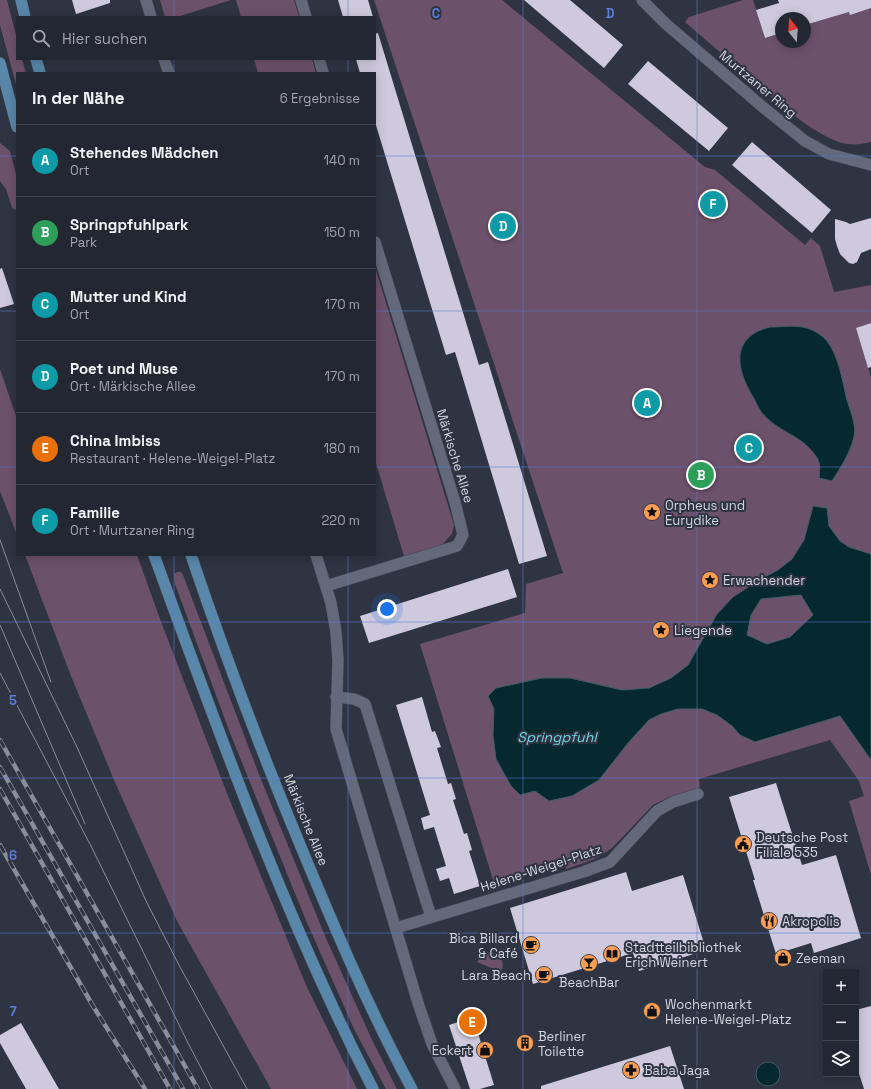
<!DOCTYPE html>
<html lang="de">
<head>
<meta charset="utf-8">
<style>
  :root { --surface:#232732; --page:#2f333e; --text:#f1f3f6; --muted:#a3a5ac; --line:#40444d; --accent:#d93025 }
  body { margin:0; font-family:"Space Grotesk",sans-serif; background:var(--page); color:var(--text) }
  .controls { position:absolute; right:12px; bottom:12px; display:grid; overflow:hidden; border-radius:0px; box-shadow:0 2px 10px #0003 }
  .controls button { width:36px; height:36px; display:grid; place-items:center; padding:0; border:0; border-bottom:1px solid var(--line); background:var(--surface); color:var(--text); font:20px sans-serif }
  .compass { position:absolute; left:775px; top:12px; width:36px; height:36px; border-radius:50%; background:var(--surface); box-shadow:0 2px 10px #0003; rotate:343deg }
  .you { position:absolute; left:387px; top:609px; width:14px; height:14px; margin:-10px; border:3px solid #fff; border-radius:50%; background:#1a73e8; box-shadow:0 0 0 6px #1a73e833 }
  .badge { display:grid; place-items:center; width:26px; height:26px; border-radius:50%; background:var(--accent); color:#fff; font-size:13px; font-weight:700 }
  .pin { position:absolute; translate:-50% -50%; border:2px solid #fff; box-shadow:0 1px 4px #0006 }
  .list { margin:0; padding:0; list-style:none }
  h2 { display:flex; justify-content:space-between; align-items:center; height:52px; margin:0; padding:0 16px; font-size:17px }
  h2 small { font-size:13px; font-weight:400; color:var(--muted) }
  .list li { display:grid; grid-template-columns:26px 1fr auto; gap:12px; align-items:center; box-sizing:border-box; height:72px; padding:0 16px; border-top:1px solid var(--line) }
  .list b { display:block; font-size:15px; white-space:nowrap }
  .list p { margin:0; font-size:13px; white-space:nowrap; color:var(--muted) }
  .list em { font-size:13px; font-style:normal; color:var(--muted) }
  .icon { flex:none; width:22px; height:22px; fill:none; stroke:currentColor; stroke-width:2; stroke-linecap:round; stroke-linejoin:round }
  .map { position:relative; flex:none; width:871px; height:1089px; overflow:hidden }
  .search { position:absolute; background:var(--surface); box-shadow:0 2px 10px #0003; left:16px; top:16px; width:360px; height:44px; display:flex; align-items:center; gap:10px; box-sizing:border-box; padding:0 14px; border-radius:0px; color:var(--muted); font-size:15px }
  .panel { position:absolute; background:var(--surface); box-shadow:0 2px 10px #0003; left:16px; top:72px; width:360px; height:484px; border-radius:0px }
  .map>svg:first-child { display:block }
</style>
</head>
<body>
<div class="map">
<svg width="871" height="1089" viewBox="0 0 871 1089">
  <rect width="100%" height="100%" fill="#2f3443"/>
  <!-- green -->
  <g fill="#6c516b">
    <path d="M 0,0 L 7,0 L 17,39 L 17,59 L 22,59 L 26,73 L 17,73 L 17,88 L 0,25 Z"/>
    <path d="M 160,0 L 231,0 L 177,17 L 165,17 Z"/>
    <path d="M 236,0 L 294,0 L 299,17 L 241,17 Z"/>
    <path d="M 374,0 L 502,0 L 705,167 L 715,170 L 805,245 L 811,238 L 820,246 L 834,292 L 871,285 L 871,323 L 856,328 L 871,377 L 871,875 L 849,801 L 864,796 L 859,781 L 830,740 L 699,779 L 700,787 L 669,797 L 653,805 L 612,848 L 603,854 L 592,860 L 566,869 L 565,863 L 507,881 L 494,883 L 420,644 L 525,613 L 526,584 L 563,573 Z"/>
    <path d="M 743,0 L 753,0 L 765,38 L 781,33 L 781,42 L 805,42 L 805,25 L 849,12 L 850,14 L 871,8 L 871,142 C 863,144 855,145 847,144 C 818,140 770,96 747,76 C 727,58 706,40 685,22 L 689,17 Z"/>
    <path d="M 254,59 L 312,59 L 316,73 L 258,73 Z"/>
    <path d="M 0,143 L 10,151 L 17,178 L 17,211 L 12,208 L 6,189 L 0,181 Z"/>
    <path d="M 375,267 L 454,525 L 452,534 L 443,544 L 404,556 L 375,460 Z"/>
    <path d="M 0,369 L 17,419 L 17,535 L 0,491 Z"/>
    <path d="M 25,555 L 137,555 L 160,619 L 228,796 L 306,985 L 357,1089 L 271,1089 L 177,921 L 114,780 L 71,676 Z"/>
    <path d="M 177,572 L 181,572 L 183,575 L 260,777 L 325,936 L 373,1042 L 397,1089 L 386,1089 L 354,1029 L 305,918 L 230,733 L 175,584 L 174,574 Z"/>
    <path d="M 486,952 C 499,951 506,961 501,972 L 477,962 L 481,955 Z"/>
  </g>
  <!-- water -->
  <g fill="#05292e" stroke="#425d63" fill-rule="evenodd">
    <path d="M 770,327 C 783,327 800,324 812,330 C 817,332 824,337 827,341 C 838,355 842,378 846,396 C 849,409 857,424 854,437 C 850,453 841,467 832,481 L 819,478 C 820,469 821,462 815,455 C 803,436 776,431 762,413 C 758,408 756,402 753,397 C 736,369 730,337 770,327 Z"/>
    <path d="M 813,506 L 827,508 L 829,526 L 840,541 L 849,547 L 871,554 L 871,760 L 840,716 L 755,742 L 740,735 L 732,726 L 717,715 L 702,709 L 678,709 L 661,714 L 649,720 L 628,743 L 599,780 L 572,796 L 549,801 L 535,791 L 520,795 L 511,786 L 496,759 L 493,735 L 494,709 L 488,696 L 496,688 L 542,678 L 570,678 L 622,690 L 649,688 L 671,678 L 688,665 L 717,614 L 733,597 L 759,580 L 778,570 L 792,559 L 804,540 ZM 801,595 L 813,615 L 790,637 L 767,644 L 747,635 L 751,615 L 761,599 Z"/>
    <circle cx="768" cy="1074" r="12"/>
  </g>
  <!-- building -->
  <g fill="#cec9dc">
    <path d="M 72,0 L 110,0 L 110,3 L 76,14 Z"/>
    <path d="M 338,0 L 368,0 L 373,17 L 343,17 Z"/>
    <path d="M 524,0 L 570,0 L 623,45 L 604,68 Z"/>
    <path d="M 778,0 L 871,0 L 871,8 L 850,15 L 849,12 L 805,25 L 805,18 L 781,18 L 781,33 L 765,38 L 756,10 L 779,3 Z"/>
    <path d="M 378,33 L 479,365 L 488,362 L 547,556 L 519,564 L 455,352 L 446,355 L 375,122 L 375,73 L 360,73 L 356,59 L 375,59 L 375,34 Z"/>
    <path d="M 648,61 L 728,128 L 709,151 L 628,84 Z"/>
    <path d="M 752,142 L 831,210 L 812,233 L 732,165 Z"/>
    <path d="M 871,218 L 871,249 L 861,253 L 857,262 L 853,264 L 849,263 L 840,254 L 837,246 L 835,239 L 835,219 L 846,222 L 850,224 Z"/>
    <path d="M 2,268 L 14,304 L 0,308 L 0,269 Z"/>
    <path d="M 871,323 L 871,367 L 868,368 L 856,328 Z"/>
    <path d="M 508,569 L 517,597 L 369,643 L 360,616 Z"/>
    <path d="M 422,697 L 432,732 L 435,731 L 441,747 L 437,748 L 448,784 L 451,783 L 456,799 L 453,800 L 464,834 L 467,833 L 472,850 L 469,851 L 480,886 L 454,894 L 449,878 L 440,881 L 436,869 L 446,866 L 434,827 L 424,830 L 421,818 L 430,815 L 396,705 Z"/>
    <path d="M 776,783 L 802,865 L 836,855 L 861,938 L 814,953 L 811,943 L 776,954 L 753,880 L 755,880 L 729,797 Z"/>
    <path d="M 626,872 L 632,891 L 683,875 L 706,950 L 681,958 L 675,967 L 665,963 L 639,971 L 633,953 L 533,984 L 510,908 Z"/>
    <path d="M 871,1006 L 871,1089 L 864,1089 L 856,1064 L 856,1010 Z"/>
    <path d="M 473,1017 L 494,1085 L 480,1089 L 470,1089 L 449,1025 Z"/>
    <path d="M 21,1023 L 59,1089 L 26,1089 L 0,1043 L 0,1035 Z"/>
    <path d="M 670,1046 L 684,1089 L 541,1089 L 541,1086 Z"/>
  </g>
  <g fill="none" stroke-linecap="round" stroke-linejoin="round">
    <!-- minor casing -->
    <g stroke="#4b505c" stroke-width="12">
      <g id="minor">
        <path d="M 146,0 L 151,17"/>
        <path d="M 301,0 L 306,17"/>
        <path d="M 642,0 L 666,24 L 764,108 L 805,141 L 829,154 L 871,165"/>
        <path d="M 164,59 L 169,73"/>
        <path d="M 319,59 L 323,73"/>
        <path d="M 316,555 L 331,603 L 336,632 L 338,660 L 336,729 L 418,1003 L 432,1044 L 455,1089"/>
        <path d="M 326,586 L 457,546 L 463,535 L 455,502 L 375,242"/>
        <path d="M 336,697 L 354,699 L 365,704 L 431,917"/>
        <path d="M 396,928 L 583,872 L 610,862 L 657,811 L 673,802 L 698,794"/>
      </g>
    </g>
    <!-- primary casing -->
    <g stroke="#4b505c" stroke-width="12">
      <g id="primary">
        <path d="M 21,0 L 25,17"/>
        <path d="M 36,59 L 40,73"/>
        <path d="M 0,63 L 17,127"/>
        <path d="M 154,555 C 220,736 285,918 373,1089"/>
        <path d="M 191,555 C 224,653 261,751 301,847 C 335,929 370,1011 412,1089"/>
      </g>
    </g>
    <!-- minor -->
    <use href="#minor" stroke="#63697a" stroke-width="11"/>
    <!-- primary -->
    <use href="#primary" stroke="#5887aa" stroke-width="11"/>
    <!-- tram -->
    <g stroke="#8a8e9a" stroke-width="1">
      <path d="M 0,540 L 51,682"/>
      <path d="M 0,589 L 76,745 L 147,903 L 180,967 L 247,1089"/>
      <path d="M 0,625 L 85,824"/>
      <path d="M 0,673 L 91,846 L 188,1043 L 212,1089"/>
    </g>
    <!-- rail casing -->
    <g stroke="#8a8e9a" stroke-width="4.5">
      <g id="rail">
        <path d="M 0,740 L 198,1089"/>
        <path d="M 0,767 L 183,1089"/>
        <path d="M 0,789 L 170,1089"/>
        <path d="M 0,845 L 93,1006 L 145,1089"/>
      </g>
    </g>
    <!-- rail -->
    <use href="#rail" stroke="#2f3443" stroke-width="3" stroke-dasharray="9" stroke-linecap="butt"/>
  </g>
  <!-- grid -->
  <path fill="none" stroke="#5c7dda" stroke-width="1" stroke-opacity="0.55" d="M 174,0 L 174,17M 348,0 L 348,17M 523,0 L 523,1089M 697,0 L 697,1089M 174,59 L 174,73M 348,59 L 348,73M 0,156 L 17,156M 375,156 L 871,156M 0,311 L 17,311M 375,311 L 871,311M 0,467 L 17,467M 375,467 L 871,467M 174,555 L 174,1089M 348,555 L 348,1089M 0,622 L 871,622M 0,778 L 871,778M 0,933 L 871,933"/>
  <!-- icons -->
  <defs>
    <g id="sight-disc" transform="scale(0.9)"><circle r="9.5" fill="#fb9e51" stroke="#2f3443"/><path d="M0-6L1.8-2.2L6-1.7L2.9 1.2L3.7 5.4L0 3.3L-3.7 5.4L-2.9 1.2L-6-1.7L-1.8-2.2Z" fill="#111"/></g>
    <g id="civic-disc" transform="scale(0.9)"><circle r="9.5" fill="#fb9e51" stroke="#2f3443"/><path d="M-.6-6.5H3V-4.5H.6V-3L4-1V1h2V6H-6V1h2V-1L-.6-3ZM-1.2 2.5V6h2.4V2.5Z" fill="#111"/></g>
    <g id="restaurant-disc" transform="scale(0.9)"><circle r="9.5" fill="#fb9e51" stroke="#2f3443"/><path d="M-5-6h1v4h1v-4h1v4h1v-4h1v5L-1.5 .5V6h-2V.5L-5-1ZM5-6V6H3V1.5H1.5Q1.5-4 5-6Z" fill="#111"/></g>
    <g id="cafe-disc" transform="scale(0.9)"><circle r="9.5" fill="#fb9e51" stroke="#2f3443"/><path d="M-5.5-4.5H6V0H3Q3 3.5 0 3.5H-2.5Q-5.5 3.5-5.5 0ZM3-3.2v2h1.7v-2ZM-6 4.5H4V6H-6Z" fill="#111"/></g>
    <g id="library-disc" transform="scale(0.9)"><circle r="9.5" fill="#fb9e51" stroke="#2f3443"/><path d="M-6-4Q-3-5.5-.7-3.5V5Q-3 3-6 4ZM6-4Q3-5.5 .7-3.5V5Q3 3 6 4Z" fill="#111"/></g>
    <g id="shop-disc" transform="scale(0.9)"><circle r="9.5" fill="#fb9e51" stroke="#2f3443"/><path d="M-5-2.5h2.3a2.7 3.5 0 0 1 5.4 0H5L5.5 6h-11ZM-1.5-2.5h3a1.5 2.3 0 0 0-3 0Z" fill="#111"/></g>
    <g id="bar-disc" transform="scale(0.9)"><circle r="9.5" fill="#fb9e51" stroke="#2f3443"/><path d="M-6-5H6L.8 .8V4.5H3.5V6h-7V4.5H-.8V.8Z" fill="#111"/></g>
    <g id="building-disc" transform="scale(0.9)"><circle r="9.5" fill="#fb9e51" stroke="#2f3443"/><path d="M-4-6H4V6H1V3H-1V6H-4ZM-2.5-4.3h1.7v1.8h-1.7ZM.8-4.3h1.7v1.8H.8ZM-2.5-1h1.7V.8h-1.7ZM.8-1h1.7V.8H.8Z" fill="#111"/></g>
    <g id="pharmacy-disc" transform="scale(0.9)"><circle r="9.5" fill="#fb9e51" stroke="#2f3443"/><path d="M-2-6h4v4h4v4h-4v4h-4v-4h-4v-4h4Z" fill="#111"/></g>
  </defs>
  <g fill-rule="evenodd">
    <use href="#sight-disc" x="652" y="512"/>
    <use href="#sight-disc" x="710" y="580"/>
    <use href="#sight-disc" x="661" y="630"/>
    <use href="#civic-disc" x="743" y="844"/>
    <use href="#restaurant-disc" x="769" y="921"/>
    <use href="#cafe-disc" x="531" y="945"/>
    <use href="#library-disc" x="612" y="954"/>
    <use href="#shop-disc" x="783" y="958"/>
    <use href="#bar-disc" x="589" y="963"/>
    <use href="#cafe-disc" x="544" y="975"/>
    <use href="#shop-disc" x="652" y="1011"/>
    <use href="#building-disc" x="525" y="1043"/>
    <use href="#shop-disc" x="485" y="1050"/>
    <use href="#pharmacy-disc" x="631" y="1070"/>
  </g>
  <g text-anchor="middle" dominant-baseline="central" stroke-width="4" stroke-linejoin="round" paint-order="stroke">
    <!-- street labels -->
    <g font-size="13" fill="#d2d5df" stroke="#2f3443">
      <text transform="translate(758 84) rotate(40)">Murtzaner Ring</text>
      <text transform="translate(455 456) rotate(73)">Märkische Allee</text>
      <text transform="translate(306 820) rotate(68)">Märkische Allee</text>
      <text transform="translate(541 868) rotate(-18)">Helene-Weigel-Platz</text>
    </g>
    <!-- poi labels -->
    <g font-size="13" fill="#d2d5df" stroke="#2f3443" text-anchor="start">
      <text x="665" y="505">Orpheus und<tspan x="665" dy="15">Eurydike</tspan></text>
      <text x="723" y="580">Erwachender</text>
      <text x="674" y="630">Liegende</text>
      <text x="756" y="837">Deutsche Post<tspan x="756" dy="15">Filiale 535</tspan></text>
      <text x="782" y="921">Akropolis</text>
      <text x="518" y="938" text-anchor="end">Bica Billard<tspan x="518" dy="15">&amp; Café</tspan></text>
      <text x="625" y="947">Stadtteilbibliothek<tspan x="625" dy="15">Erich Weinert</tspan></text>
      <text x="796" y="958">Zeeman</text>
      <text x="531" y="975" text-anchor="end">Lara Beach</text>
      <text x="589" y="982" text-anchor="middle">BeachBar</text>
      <text x="665" y="1004">Wochenmarkt<tspan x="665" dy="15">Helene-Weigel-Platz</tspan></text>
      <text x="538" y="1036">Berliner<tspan x="538" dy="15">Toilette</tspan></text>
      <text x="472" y="1050" text-anchor="end">Eckert</text>
      <text x="644" y="1070">Baba Jaga</text>
    </g>
    <!-- water labels -->
    <g font-size="14" font-style="italic" fill="#6fd4e3" stroke="#2f3443">
      <text x="557" y="737">Springpfuhl</text>
    </g>
  </g>
  <g font-size="13" text-anchor="middle" font-weight="bold" fill="#5c7dda" stroke="#2f3443" stroke-width="4" stroke-linejoin="round" paint-order="stroke">
    <text x="436" y="18">C</text>
    <text x="610" y="18">D</text>
    <text x="13" y="705">5</text>
    <text x="13" y="860">6</text>
    <text x="13" y="1016">7</text>
  </g>
</svg>
<div class="controls">
<button>+</button>
<button>−</button>
<button><svg class="icon" aria-label="layers" viewBox="0 0 24 24"><path d="M12 4l9 5-9 5-9-5zM3 14l9 5 9-5"/></svg></button>
</div>
<svg class="compass" viewBox="-18 -18 36 36"><path d="M0-13l5 13h-10z" fill="#e53935"/><path d="M0 13l5-13h-10z" fill="#a3a5ac"/></svg>
<div class="you"></div>
<div class="pin badge" style="left:647px;top:403px;background:#0f9aa8">A</div>
<div class="pin badge" style="left:701px;top:475px;background:#2e9e5b">B</div>
<div class="pin badge" style="left:749px;top:448px;background:#0f9aa8">C</div>
<div class="pin badge" style="left:503px;top:226px;background:#0f9aa8">D</div>
<div class="pin badge" style="left:472px;top:1022px;background:#e8710a">E</div>
<div class="pin badge" style="left:713px;top:204px;background:#0f9aa8">F</div>
<div class="search"><svg class="icon" aria-label="search" viewBox="0 0 24 24"><circle cx="10" cy="10" r="6"/><path d="M15 15l6 6"/></svg>Hier suchen</div>
<section class="panel">
<h2>In der Nähe<small>6 Ergebnisse</small></h2>
<ul class="list">
<li><span class="badge" style="background:#0f9aa8">A</span><div><b>Stehendes Mädchen</b><p>Ort</p></div><em>140 m</em></li>
<li><span class="badge" style="background:#2e9e5b">B</span><div><b>Springpfuhlpark</b><p>Park</p></div><em>150 m</em></li>
<li><span class="badge" style="background:#0f9aa8">C</span><div><b>Mutter und Kind</b><p>Ort</p></div><em>170 m</em></li>
<li><span class="badge" style="background:#0f9aa8">D</span><div><b>Poet und Muse</b><p>Ort · Märkische Allee</p></div><em>170 m</em></li>
<li><span class="badge" style="background:#e8710a">E</span><div><b>China Imbiss</b><p>Restaurant · Helene-Weigel-Platz</p></div><em>180 m</em></li>
<li><span class="badge" style="background:#0f9aa8">F</span><div><b>Familie</b><p>Ort · Murtzaner Ring</p></div><em>220 m</em></li>
</ul>
</section>
</div>
</body>
</html>
